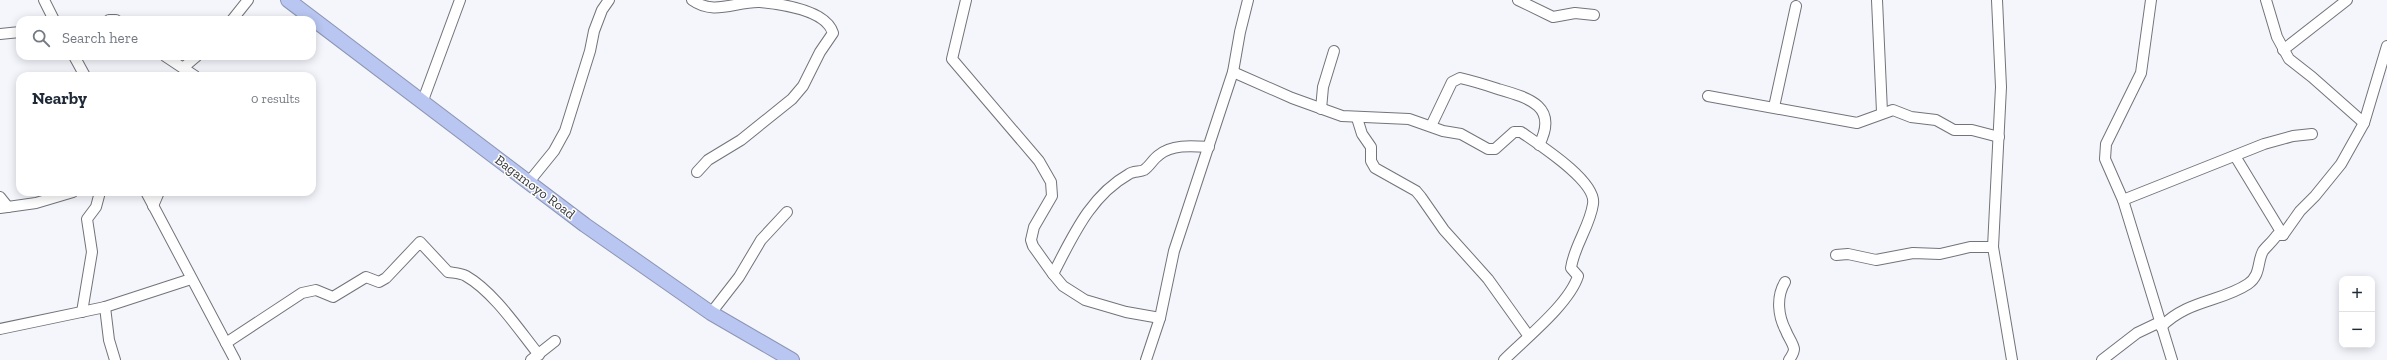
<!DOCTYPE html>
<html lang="en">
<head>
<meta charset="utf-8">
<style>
  :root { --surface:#fff; --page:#f6f6f7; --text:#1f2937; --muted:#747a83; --line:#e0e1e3 }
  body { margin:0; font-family:"Zilla Slab",serif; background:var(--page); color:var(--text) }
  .controls { position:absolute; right:12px; bottom:12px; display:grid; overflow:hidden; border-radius:8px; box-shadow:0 2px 10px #0003 }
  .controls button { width:36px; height:36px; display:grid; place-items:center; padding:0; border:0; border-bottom:1px solid var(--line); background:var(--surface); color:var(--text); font:20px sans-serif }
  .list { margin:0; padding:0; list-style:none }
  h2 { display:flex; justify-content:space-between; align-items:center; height:52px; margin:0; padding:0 16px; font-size:17px }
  h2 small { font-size:13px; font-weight:400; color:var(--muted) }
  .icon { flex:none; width:22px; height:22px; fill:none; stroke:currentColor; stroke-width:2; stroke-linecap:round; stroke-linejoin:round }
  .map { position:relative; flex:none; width:2387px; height:360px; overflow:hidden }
  .search { position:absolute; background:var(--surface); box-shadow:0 2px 10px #0003; left:16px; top:16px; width:300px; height:44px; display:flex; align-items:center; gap:10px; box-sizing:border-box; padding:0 14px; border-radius:12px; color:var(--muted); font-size:15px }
  .panel { position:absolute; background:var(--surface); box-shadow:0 2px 10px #0003; left:16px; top:72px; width:300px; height:124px; border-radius:12px }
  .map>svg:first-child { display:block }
</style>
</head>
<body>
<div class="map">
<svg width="2387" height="360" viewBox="0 0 2387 360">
  <rect width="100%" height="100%" fill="#f4f6fc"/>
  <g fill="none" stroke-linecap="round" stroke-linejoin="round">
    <!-- minor casing -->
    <g stroke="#727479" stroke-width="12">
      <g id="minor">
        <path d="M 44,0 L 54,20"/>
        <path d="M 692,0 C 714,16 736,1 760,2 C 781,4 826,10 833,33 L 820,52 L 803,86 L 792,99 L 741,140 L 708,160 L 697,172"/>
        <path d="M 966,0 L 952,59 L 1039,161 L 1051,182 L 1052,196 L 1034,227 L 1031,240 L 1033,246 L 1053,274 L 1063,286 L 1085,300 L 1126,312 L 1160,318"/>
        <path d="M 1518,0 L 1553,17 L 1575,13 L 1594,15"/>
        <path d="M 1877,0 L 1882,112"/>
        <path d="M 1997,0 L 2001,87 L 1993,247 L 2012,360"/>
        <path d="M 2151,0 L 2141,73 L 2106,144 L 2105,159 L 2123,200 L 2172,360"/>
        <path d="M 2266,0 L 2277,37 L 2289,59 L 2312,77 L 2364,123"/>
        <path d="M 109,20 L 116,20"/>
        <path d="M 232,20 L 248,0"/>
        <path d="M 0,34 L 20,32"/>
        <path d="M 2283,50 L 2347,0"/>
        <path d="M 74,56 L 85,76"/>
        <path d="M 165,56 L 195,76"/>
        <path d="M 184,67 L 197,56"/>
        <path d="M 1233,72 L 1292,98 L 1342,116 L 1409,119 L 1443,131 L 1461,134 L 1488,149 L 1495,149 L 1514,132 L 1521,132 C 1538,144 1597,181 1593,204 C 1590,226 1574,246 1571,268 L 1578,276 C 1569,304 1526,338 1504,360"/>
        <path d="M 1708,96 L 1857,123 L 1893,110 L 1911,117 L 1936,120 L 1954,130 L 1972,130 L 1999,137"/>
        <path d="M 422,103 L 460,0"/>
        <path d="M 1774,107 L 1796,6"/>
        <path d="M 1321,109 L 1323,87 L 1334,51"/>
        <path d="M 1357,118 L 1362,134 L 1371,147 L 1371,161 L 1375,168 L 1416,191 L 1421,197 L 1444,230 L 1488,279 L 1528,335"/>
        <path d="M 1431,126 L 1452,82 L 1460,78 C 1473,81 1486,85 1498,89 C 1529,98 1559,106 1539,145"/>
        <path d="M 2235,156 L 2283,235"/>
        <path d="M 528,183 L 554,151 L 565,131 L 590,51 L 594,31 L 602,10 L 609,0"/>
        <path d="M 146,192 L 235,360"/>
        <path d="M 0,197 L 8,207"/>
        <path d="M 2123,200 L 2264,144 L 2293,136 L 2312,134"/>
        <path d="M 153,206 L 159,192"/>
        <path d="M 0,208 L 36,203 L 73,192"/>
        <path d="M 1836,255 L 1848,254 L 1876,260 L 1913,253 L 1940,254 L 1970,247 L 1993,247"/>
        <path d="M 1053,274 C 1073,236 1090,196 1129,174 C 1133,171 1140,172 1144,170 C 1150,166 1153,159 1159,155 C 1172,144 1193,146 1209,147"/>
        <path d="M 1785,282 C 1776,297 1778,316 1786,331 C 1788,337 1793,343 1794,349 C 1794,353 1791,357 1789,360"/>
        <path d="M 105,307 L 109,340 L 115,360"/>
        <path d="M 82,312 L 92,252 L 87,219 L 96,207 L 100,192"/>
        <path d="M 711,313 L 739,277 L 761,240 L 787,212"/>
        <path d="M 2161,327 C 2187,300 2221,302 2248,284 C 2261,275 2257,262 2263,251 C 2266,247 2273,241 2277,235 L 2283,235 L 2300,211 L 2315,196 L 2341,164 L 2364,123 L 2387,46"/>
        <path d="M 0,329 L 105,307 L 191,279"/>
        <path d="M 226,343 L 302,293 L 316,290 L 333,297 L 366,277 L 379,282 L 386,278 L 420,242 L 448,272 C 454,273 461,273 466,276 C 494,292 519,330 539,355"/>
        <path d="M 531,360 L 555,341"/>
        <path d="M 1146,360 L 1160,318 L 1174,251 L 1233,72 L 1240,32 L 1248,0"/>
        <path d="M 2102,360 L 2137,333 L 2160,322"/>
      </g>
    </g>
    <!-- highway casing -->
    <g stroke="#8c95b2" stroke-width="16">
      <path id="highway" d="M 288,0 L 585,225 L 711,313 L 792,360"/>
    </g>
    <!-- minor -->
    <use href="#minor" stroke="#fff" stroke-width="10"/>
    <!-- highway -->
    <use href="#highway" stroke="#b8c6f1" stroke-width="14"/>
  </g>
  <g text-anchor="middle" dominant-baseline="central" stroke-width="3" stroke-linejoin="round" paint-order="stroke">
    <!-- street labels -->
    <g font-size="14" fill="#393a3c" stroke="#fff">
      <text transform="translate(535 187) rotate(37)">Bagamoyo Road</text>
    </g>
  </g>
</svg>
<div class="controls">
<button>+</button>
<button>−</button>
</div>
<div class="search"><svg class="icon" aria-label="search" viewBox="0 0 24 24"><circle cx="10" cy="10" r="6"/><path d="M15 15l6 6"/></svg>Search here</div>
<section class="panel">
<h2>Nearby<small>0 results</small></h2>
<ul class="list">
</ul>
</section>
</div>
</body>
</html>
